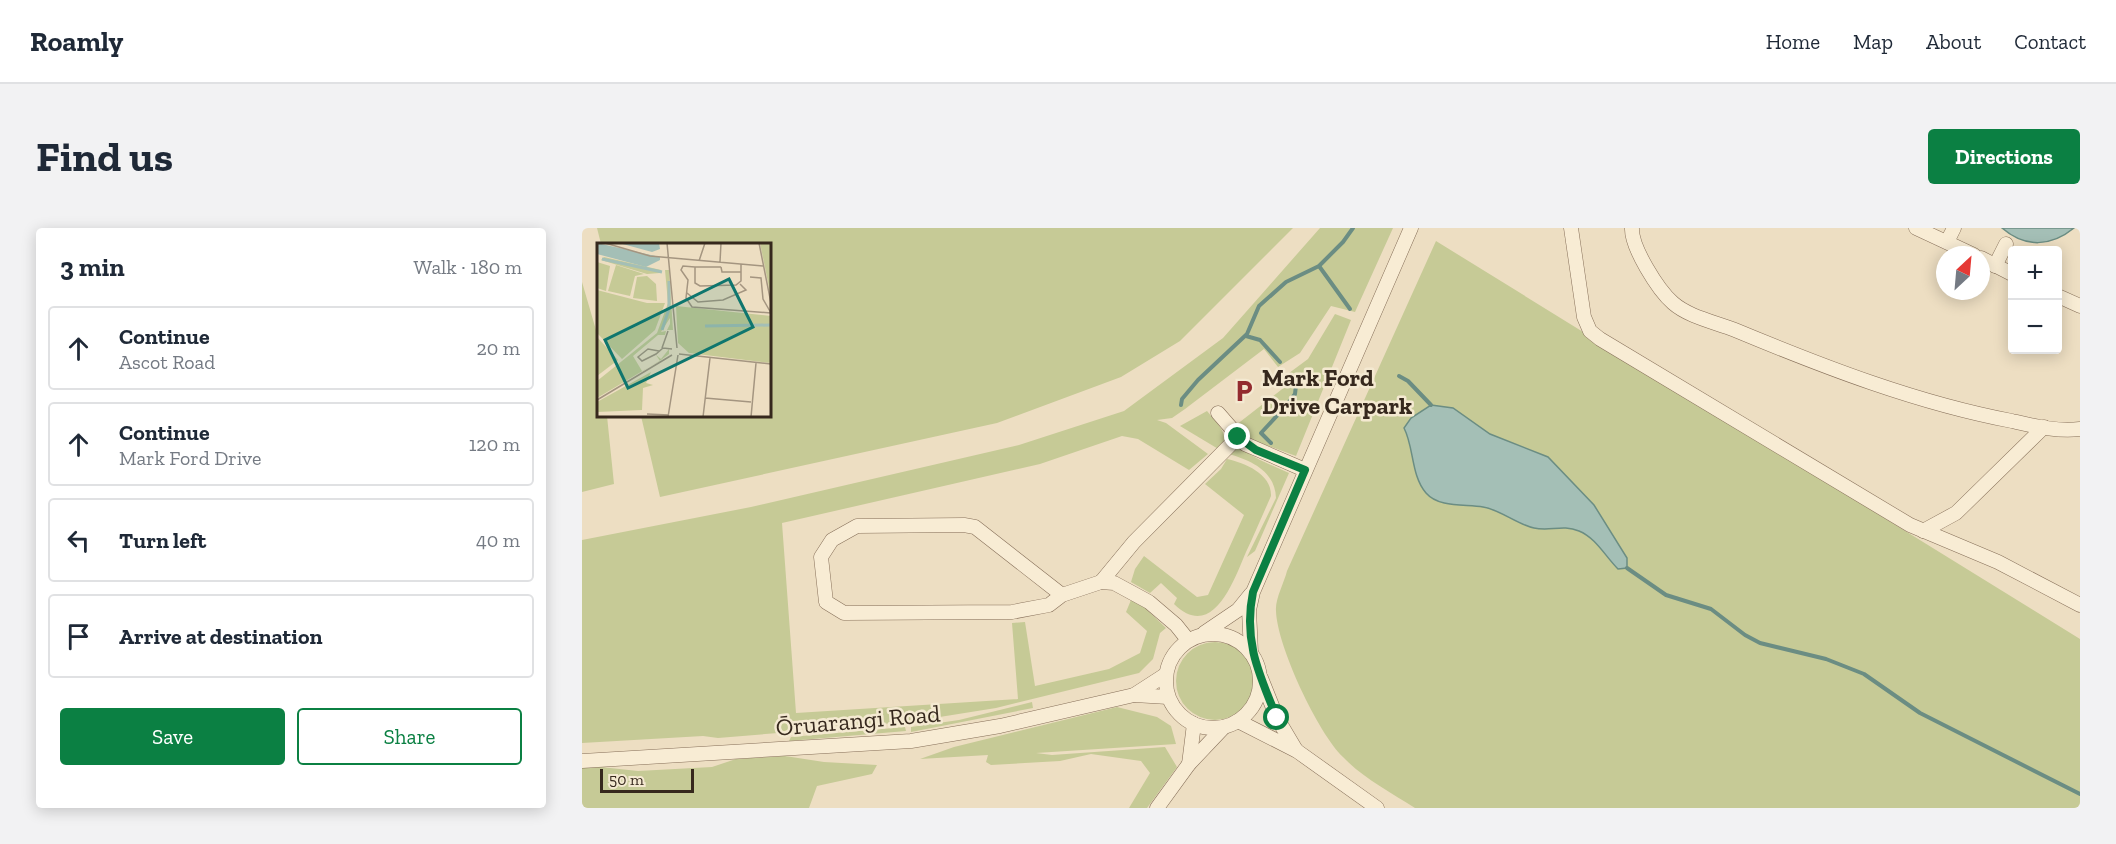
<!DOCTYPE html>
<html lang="en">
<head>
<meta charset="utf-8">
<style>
  :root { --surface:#fff; --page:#f2f2f3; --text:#1f2937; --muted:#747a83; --line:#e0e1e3; --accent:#0b8043 }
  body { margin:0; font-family:"Zilla Slab",serif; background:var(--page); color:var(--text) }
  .controls { position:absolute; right:18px; top:18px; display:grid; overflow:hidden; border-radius:6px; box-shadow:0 3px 15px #0003 }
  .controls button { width:54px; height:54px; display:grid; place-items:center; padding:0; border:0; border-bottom:2px solid var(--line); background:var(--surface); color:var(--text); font:30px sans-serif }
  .compass { position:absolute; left:1354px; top:18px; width:54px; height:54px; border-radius:50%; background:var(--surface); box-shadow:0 3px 15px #0003; rotate:26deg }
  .scale { position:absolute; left:18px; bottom:15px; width:94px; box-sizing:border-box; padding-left:6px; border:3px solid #36281d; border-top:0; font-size:16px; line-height:21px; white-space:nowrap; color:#36281d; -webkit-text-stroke:4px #f4e9d1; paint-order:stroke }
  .stop { position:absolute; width:18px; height:18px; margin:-14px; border:4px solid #0b8043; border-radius:50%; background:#fff }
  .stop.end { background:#0b8043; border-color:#fff; box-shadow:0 2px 6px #0008 }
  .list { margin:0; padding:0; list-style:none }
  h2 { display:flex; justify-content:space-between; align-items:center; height:78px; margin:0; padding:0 24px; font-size:26px }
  h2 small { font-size:20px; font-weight:400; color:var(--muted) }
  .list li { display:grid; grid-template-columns:39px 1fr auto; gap:18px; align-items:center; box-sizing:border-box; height:84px; margin:0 12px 12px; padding:0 12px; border:2px solid var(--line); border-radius:6px }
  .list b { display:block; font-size:22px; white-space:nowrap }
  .list p { margin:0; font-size:20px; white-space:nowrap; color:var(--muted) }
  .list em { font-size:20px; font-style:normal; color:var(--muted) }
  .actions { display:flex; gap:12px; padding:18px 24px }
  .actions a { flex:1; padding:14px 0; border:2px solid var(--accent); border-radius:6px; text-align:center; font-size:21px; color:var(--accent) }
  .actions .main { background:var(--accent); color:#fff }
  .icon { flex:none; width:33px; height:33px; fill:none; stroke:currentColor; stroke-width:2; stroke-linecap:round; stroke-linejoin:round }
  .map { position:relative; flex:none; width:1498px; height:580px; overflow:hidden; border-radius:6px }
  header { display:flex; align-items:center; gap:36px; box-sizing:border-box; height:84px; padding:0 30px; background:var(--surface); border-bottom:2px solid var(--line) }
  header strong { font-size:28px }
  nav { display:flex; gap:33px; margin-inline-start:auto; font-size:21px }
  .intro { display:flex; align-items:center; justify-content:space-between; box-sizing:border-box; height:144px; padding:0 36px }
  h1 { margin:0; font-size:42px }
  .button { padding:15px 27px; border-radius:6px; background:var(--accent); color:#fff; font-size:21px; font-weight:700 }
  main { display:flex; gap:36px; padding:0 36px }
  aside { flex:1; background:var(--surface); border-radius:6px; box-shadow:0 3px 15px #0003 }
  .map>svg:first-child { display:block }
</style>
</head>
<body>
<header>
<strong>Roamly</strong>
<nav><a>Home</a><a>Map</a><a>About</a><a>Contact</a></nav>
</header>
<div class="intro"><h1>Find us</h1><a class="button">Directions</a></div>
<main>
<aside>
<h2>3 min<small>Walk · 180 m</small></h2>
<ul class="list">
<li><svg class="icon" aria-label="ahead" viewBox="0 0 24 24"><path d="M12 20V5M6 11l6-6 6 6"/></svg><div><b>Continue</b><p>Ascot Road</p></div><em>20 m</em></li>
<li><svg class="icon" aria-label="ahead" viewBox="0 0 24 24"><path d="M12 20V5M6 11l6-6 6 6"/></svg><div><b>Continue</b><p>Mark Ford Drive</p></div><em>120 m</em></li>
<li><svg class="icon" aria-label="left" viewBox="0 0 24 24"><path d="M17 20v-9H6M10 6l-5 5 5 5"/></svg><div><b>Turn left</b></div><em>40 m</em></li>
<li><svg class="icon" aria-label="arrive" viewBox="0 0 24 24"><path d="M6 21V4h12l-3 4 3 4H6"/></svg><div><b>Arrive at destination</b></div></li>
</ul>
<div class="actions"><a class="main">Save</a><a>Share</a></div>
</aside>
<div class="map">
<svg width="1498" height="580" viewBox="0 0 1498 580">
  <rect width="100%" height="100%" fill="#eddec2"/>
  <!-- green -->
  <g fill="#c6ca96">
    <path d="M 15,0 L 711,0 L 598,113 L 539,149 L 415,195 L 78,269 L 59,188 L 188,188 L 188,16 L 19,16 Z"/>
    <path d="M 738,0 L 811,0 L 773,84 L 749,78 L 718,125 L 696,139 L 682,121 L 603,181 L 590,190 L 575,192 L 584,195 L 626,226 L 607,242 L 556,211 L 540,208 L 458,236 L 200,295 L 214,485 L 436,471 L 430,395 L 443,394 L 453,458 L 527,441 L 558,425 L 565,403 L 544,384 L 549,372 L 560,377 L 584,400 L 578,405 L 571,431 L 557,445 L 414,480 L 320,495 L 215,499 L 196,505 L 136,510 L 121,508 L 0,515 L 0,312 L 169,279 L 437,217 L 542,183 L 641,110 Z"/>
    <path d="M 854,13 L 1498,411 L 1498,580 L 833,580 C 808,564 781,550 761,529 C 736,505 695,418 694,383 C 693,371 702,355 705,343 Z"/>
    <path d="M 0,54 L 16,109 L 16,188 L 25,188 L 32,256 L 0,264 Z"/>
    <path d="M 753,86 L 769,92 L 714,228 L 670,212 L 654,197 L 708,155 L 703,148 L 726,131 Z"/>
    <path d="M 625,183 C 636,197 649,206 638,222 L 598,198 Z"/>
    <path d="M 657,220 L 678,232 L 707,245 L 673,323 L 665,329 L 694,270 C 693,243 670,233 647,226 Z"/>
    <path d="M 645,231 C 663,235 690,246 689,268 C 681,286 673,305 664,324 C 652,352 631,414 592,376 L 595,370 L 579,355 L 568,365 L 549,354 L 553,341 L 562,328 L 615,369 L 626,367 L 662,287 L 623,256 L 639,241 Z"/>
    <circle cx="633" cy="453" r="39"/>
    <path d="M 450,474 L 451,480 L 329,504 L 329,499 L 377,492 Z"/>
    <path d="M 535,479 L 575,489 L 589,498 L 594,516 L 454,525 L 470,527 L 583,519 L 595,539 L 565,580 L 547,580 L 568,545 L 559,533 L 509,526 L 478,533 L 409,537 L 404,534 L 406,527 L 338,531 L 372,519 Z"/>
    <path d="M 323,499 L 324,503 L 207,513 L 209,509 Z"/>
    <path d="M 203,528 L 242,534 L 295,537 L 290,546 L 235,558 L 227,580 L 0,580 L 0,537 L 56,543 L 130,539 L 154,531 Z"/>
  </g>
  <!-- water -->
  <g fill="#a4bfb6" stroke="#6b8d83" stroke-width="1.5">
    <path d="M 1420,0 L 1492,0 C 1469,19 1443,20 1420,0 Z"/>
    <path d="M 849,177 L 871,180 L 908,206 L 966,229 L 1012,277 L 1045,330 L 1045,340 L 1036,341 C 1023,328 1014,310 997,303 C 980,296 968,304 952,300 C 934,296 919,282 901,279 C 883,276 857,280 844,265 C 829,248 832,219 822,200 L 829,190 Z"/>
  </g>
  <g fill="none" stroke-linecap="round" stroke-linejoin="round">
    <!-- stream -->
    <g stroke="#6b8d83" stroke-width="4">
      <path d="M 737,38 L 768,81"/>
      <path d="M 664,108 L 678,112 L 698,134"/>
      <path d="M 817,148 L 826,153 L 849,177"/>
      <path d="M 599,177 L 600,171 L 616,152 L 665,106 L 677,78 L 704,54 L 737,38 L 761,14 L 771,0"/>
      <path d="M 689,215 L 679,205 L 704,178 L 713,166 L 714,157 L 707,147"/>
      <path d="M 1045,340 L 1084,367 L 1129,381 L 1163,407 L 1178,415 L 1244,431 L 1282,446 L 1338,485 L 1498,566"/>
    </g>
    <!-- minor casing -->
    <g stroke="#866f59" stroke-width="15">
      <g id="minor">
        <path d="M 989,0 L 1002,89 L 1008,103 L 1018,111 L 1328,297 L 1416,334 L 1498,377"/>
        <path d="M 1050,0 C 1049,19 1076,62 1091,75 C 1107,89 1133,94 1153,102 C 1242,139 1335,175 1430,193 C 1452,198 1476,204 1498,201"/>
        <path d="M 1334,0 L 1392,27"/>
        <path d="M 1365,14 L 1372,0"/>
        <path d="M 1399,30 L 1430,46"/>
        <path d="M 1413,38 L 1424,16"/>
        <path d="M 1476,68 L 1498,78"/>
        <path d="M 636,185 L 663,216 L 723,242"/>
        <path d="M 1341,303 L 1374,285 L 1462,199"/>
        <path d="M 519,354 L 552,314 L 656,209"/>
        <path d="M 480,367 L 393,299 L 382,297 L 275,298 L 250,312 L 239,329 L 244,374 L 262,385 L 430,384 L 467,377 L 480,367 L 519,354 L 532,355 L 567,374 L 594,397 L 606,412"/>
        <path d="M 622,405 L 656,382 L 669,366"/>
        <circle cx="631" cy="453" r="47"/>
        <path d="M 669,425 L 667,382 L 671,364 L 829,0"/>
        <path d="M 679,450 L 695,490 L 714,522"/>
        <path d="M 552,467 L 583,447"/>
        <path d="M 656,493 L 715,523 L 795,580"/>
        <path d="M 0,533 L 329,513 L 418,498 L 552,467 L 586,469"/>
        <path d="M 607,536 L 612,496"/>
        <path d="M 575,580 L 607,536 L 642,499"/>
      </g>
    </g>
    <!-- minor -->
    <use href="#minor" stroke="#f8ecd4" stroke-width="14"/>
  </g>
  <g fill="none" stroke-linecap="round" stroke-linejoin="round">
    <!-- route -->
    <path stroke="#0b8043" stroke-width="8" d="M 656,209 L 674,222 L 723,242 L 671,364 C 661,413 677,446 695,490"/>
  </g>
  <!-- icons -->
  <defs>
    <g id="parking-bare" transform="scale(1.8)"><path d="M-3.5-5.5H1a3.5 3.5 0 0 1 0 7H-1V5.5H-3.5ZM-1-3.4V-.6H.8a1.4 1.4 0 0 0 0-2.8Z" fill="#932b2f" stroke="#f4e9d1" stroke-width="2.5" paint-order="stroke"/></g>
  </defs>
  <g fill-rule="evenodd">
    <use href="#parking-bare" x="662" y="163"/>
  </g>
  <g text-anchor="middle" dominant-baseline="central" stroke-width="5" stroke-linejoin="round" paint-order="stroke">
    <!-- poi labels -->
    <g font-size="24" font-weight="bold" fill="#36281d" stroke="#f4e9d1" text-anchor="start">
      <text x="680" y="149">Mark Ford<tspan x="680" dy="28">Drive Carpark</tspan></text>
    </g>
    <!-- street labels -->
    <g font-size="24" fill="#36281d" stroke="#f4e9d1">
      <text transform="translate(276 492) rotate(-5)">Ōruarangi Road</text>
    </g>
  </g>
  <!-- overview -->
  <g transform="translate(15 15)">
    <rect width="174" height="174" fill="#eddec2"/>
    <path d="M 163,0 L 174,0 L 174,49 L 173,49 ZM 7,14 L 64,27 L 63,30 L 50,31 L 4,17 ZM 0,19 L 13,23 L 9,48 L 0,45 ZM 19,22 L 47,31 L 38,33 L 33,53 L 11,48 ZM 68,27 L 72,27 L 76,87 L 70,87 L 73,81 L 73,75 L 64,89 L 69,88 L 68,92 L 61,92 L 36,113 L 45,128 L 63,118 L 59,112 L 64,116 L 72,106 L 72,111 L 64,117 L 0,155 L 0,138 L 60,90 L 71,60 ZM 50,33 L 59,41 L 60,58 L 36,55 L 40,34 ZM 0,47 L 50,60 L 68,60 L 58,87 L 25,116 L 0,90 ZM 79,63 L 174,73 L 174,120 L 92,110 L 81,100 ZM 0,94 L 21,117 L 0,133 ZM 54,129 L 49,140 L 56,142 L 46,145 L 45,167 L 0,169 L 0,159 Z" fill="#c6ca96"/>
    <path d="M 0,0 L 63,14 L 63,17 L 49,24 L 0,11 ZM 22,0 L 62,0 L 63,6 L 55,9 Z" fill="#a4bfb6"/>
    <path fill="none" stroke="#a4bfb6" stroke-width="3" d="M 5,16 L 65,29M 108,83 L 174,82M 65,87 L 72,66 L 72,38"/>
    <path fill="none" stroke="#a49580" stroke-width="1.5" d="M 8,0 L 53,13 L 166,23M 70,0 L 80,105M 162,0 L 174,60M 102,18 L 108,0M 123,19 L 124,0M 98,24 L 86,23 L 84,27 L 91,37 L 89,55 L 95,64 L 174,70M 124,24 L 98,24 L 98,40 L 103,43 L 139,42 L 144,38 L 144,21M 124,24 L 125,29 L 144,29M 153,34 L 164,35 L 166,56 L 174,70M 90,50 L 101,59 L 126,57 L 149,47 L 143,41M 65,105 L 71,88M 62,108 L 51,106 L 41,114 L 45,118 L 59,111 L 66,105 L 75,106M 82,111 L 174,121M 108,155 L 154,159M 0,157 L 75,112M 50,171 L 72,172M 71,174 L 81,112M 106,174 L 113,115M 154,174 L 159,120"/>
    <path fill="#0f766e" fill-opacity="0.15" stroke="#0f766e" stroke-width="3" d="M 132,36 L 156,84 L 31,145 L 8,97 Z"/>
    <rect width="174" height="174" fill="none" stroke="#36281d" stroke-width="3"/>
  </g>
</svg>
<div class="controls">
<button>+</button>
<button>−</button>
</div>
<svg class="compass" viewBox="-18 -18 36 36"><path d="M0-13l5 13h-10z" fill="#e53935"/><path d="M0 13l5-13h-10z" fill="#747a83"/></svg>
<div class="scale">50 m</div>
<div class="stop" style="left:695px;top:490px"></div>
<div class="stop end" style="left:656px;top:209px"></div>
</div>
</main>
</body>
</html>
